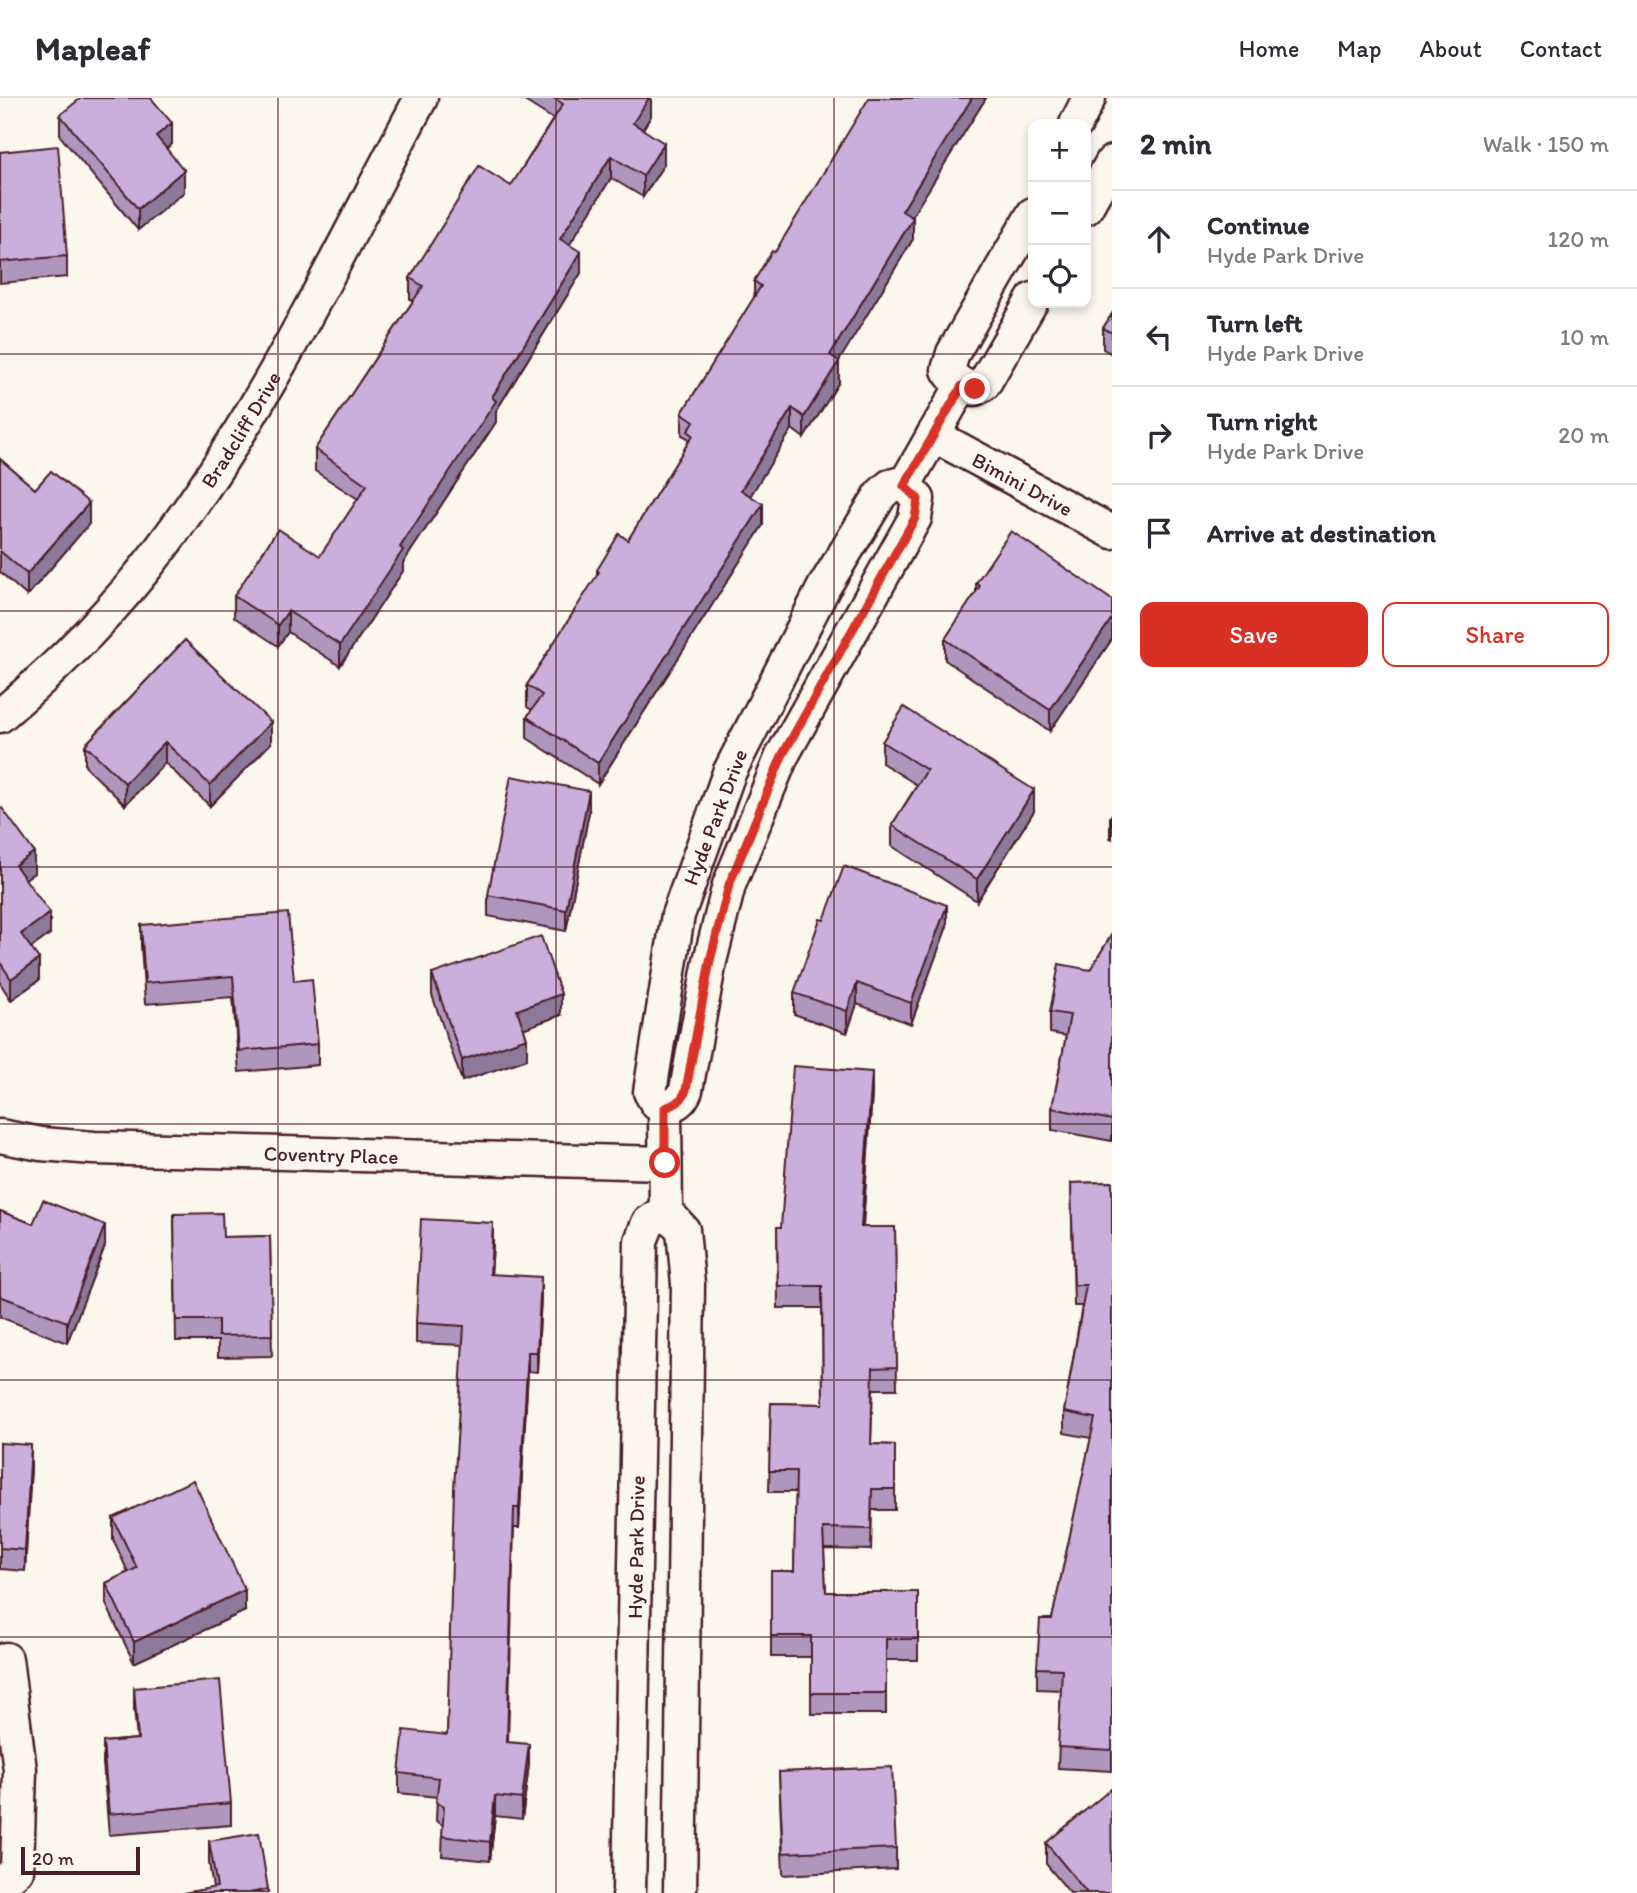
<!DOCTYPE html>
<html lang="en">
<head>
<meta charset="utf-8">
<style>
  :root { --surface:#fff; --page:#f2f2f3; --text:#2b2b33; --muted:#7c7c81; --line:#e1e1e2; --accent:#d93025 }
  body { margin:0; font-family:Itim,sans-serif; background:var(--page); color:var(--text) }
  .controls { position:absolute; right:21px; top:21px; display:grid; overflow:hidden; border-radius:14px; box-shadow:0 4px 10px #0003 }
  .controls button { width:63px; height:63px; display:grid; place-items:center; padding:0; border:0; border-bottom:2px solid var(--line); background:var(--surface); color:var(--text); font:35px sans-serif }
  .scale { position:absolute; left:21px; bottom:18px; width:119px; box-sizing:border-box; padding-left:7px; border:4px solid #4a1f2b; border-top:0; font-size:19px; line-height:24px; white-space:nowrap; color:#4a1f2b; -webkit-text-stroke:5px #fbf7ec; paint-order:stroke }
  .stop { position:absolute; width:21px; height:21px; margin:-16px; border:5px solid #d93025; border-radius:50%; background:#fff }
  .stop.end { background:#d93025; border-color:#fff; box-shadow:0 2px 7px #0008 }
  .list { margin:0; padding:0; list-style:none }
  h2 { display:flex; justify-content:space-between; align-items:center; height:91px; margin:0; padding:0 28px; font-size:30px }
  h2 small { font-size:23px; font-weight:400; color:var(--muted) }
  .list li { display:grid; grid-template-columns:46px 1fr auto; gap:21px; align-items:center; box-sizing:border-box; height:98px; padding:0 28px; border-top:2px solid var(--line) }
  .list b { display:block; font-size:26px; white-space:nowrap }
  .list p { margin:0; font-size:23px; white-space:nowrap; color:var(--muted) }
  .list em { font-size:23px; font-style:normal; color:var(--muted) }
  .actions { display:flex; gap:14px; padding:21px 28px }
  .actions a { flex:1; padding:16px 0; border:2px solid var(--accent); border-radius:14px; text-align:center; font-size:24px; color:var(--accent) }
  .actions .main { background:var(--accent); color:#fff }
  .icon { flex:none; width:38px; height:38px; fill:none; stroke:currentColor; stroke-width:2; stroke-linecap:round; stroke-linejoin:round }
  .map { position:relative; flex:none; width:1112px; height:1795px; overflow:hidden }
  header { display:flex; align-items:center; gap:42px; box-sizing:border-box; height:98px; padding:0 35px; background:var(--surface); border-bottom:2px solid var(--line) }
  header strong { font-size:33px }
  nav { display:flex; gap:38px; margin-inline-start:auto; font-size:24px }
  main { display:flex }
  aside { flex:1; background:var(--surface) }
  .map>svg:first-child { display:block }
</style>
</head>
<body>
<header>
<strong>Mapleaf</strong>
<nav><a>Home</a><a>Map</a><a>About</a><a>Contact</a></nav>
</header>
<main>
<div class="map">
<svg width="1112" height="1795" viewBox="0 0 1112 1795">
  <rect width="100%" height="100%" fill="#fbf7ec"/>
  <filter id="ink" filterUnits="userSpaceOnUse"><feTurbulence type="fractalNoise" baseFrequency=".0143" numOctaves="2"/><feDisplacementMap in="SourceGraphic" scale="14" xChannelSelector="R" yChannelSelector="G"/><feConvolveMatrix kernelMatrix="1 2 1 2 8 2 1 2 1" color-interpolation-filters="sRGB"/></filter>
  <g filter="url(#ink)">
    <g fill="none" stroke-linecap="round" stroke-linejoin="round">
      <!-- minor casing -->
      <g stroke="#4a1f2b" stroke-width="37">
        <g id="minor">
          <path d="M 1076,26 L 1089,0"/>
          <path d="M 1086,110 L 1112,64"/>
          <path d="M 1033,116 L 953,255 L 948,272 C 955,284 962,287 975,291 L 984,286 L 1033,201"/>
          <path id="s1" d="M 933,337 L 1112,434"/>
          <path d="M 898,386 L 908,390 L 918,401 L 915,420 L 782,658 L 729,787 L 710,863 L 686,992 C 682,1003 676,1006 665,1010 L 657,1006 L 650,994 L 678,817 L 729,675 L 824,489 L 881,396 L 890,388 Z"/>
          <path d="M 904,388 L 962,287"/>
          <path id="s2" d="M 0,618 C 59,568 114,513 161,450 C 265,312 340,152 421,0"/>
          <path d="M 665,1010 L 666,1119"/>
          <path id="s3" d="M 0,1038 L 41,1046 L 94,1050 L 665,1065"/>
          <path d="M 0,1787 L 17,1772 L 20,1672 L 6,1561"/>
          <path id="s4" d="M 629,1795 L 641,1143 L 648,1125 L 659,1117 L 672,1120 L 683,1132 L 688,1186 L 680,1795"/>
        </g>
      </g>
      <!-- minor -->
      <use href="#minor" stroke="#fbf7ec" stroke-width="32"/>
    </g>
    <!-- wall -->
    <g fill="#ae96bd" stroke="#4a1f2b" stroke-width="2">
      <path d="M 520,0 L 651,0 L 651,18 L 643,31 L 664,66 L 643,99 L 611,80 L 569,147 L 581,175 L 496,313 L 496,324 L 403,465 L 403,473 L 340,568 L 288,534 L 278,548 L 234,519 L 234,498 L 320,458 L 358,401 L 315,373 L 315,351 L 413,203 L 410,201 L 410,180 L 511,88 L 553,21 Z"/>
      <path d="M 986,0 L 911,119 L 913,141 L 839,262 L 839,284 L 804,340 L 792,331 L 750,398 L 763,427 L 598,686 L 527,640 L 527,619 L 532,612 L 527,609 L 527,587 L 597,478 L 597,472 L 628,442 L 688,345 L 688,340 L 682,337 L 682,315 L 754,200 L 754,183 L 775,154 Z"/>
      <path d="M 153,3 L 172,46 L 166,51 L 184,94 L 138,132 L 60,38 L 60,17 Z"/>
      <path d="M 0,54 L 67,158 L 67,179 L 0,185 Z"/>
      <path d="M 1112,216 L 1112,256 L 1103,251 L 1103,230 Z"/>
      <path d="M 0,361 L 35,391 L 89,426 L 27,498 L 0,474 Z"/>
      <path d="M 976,485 L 1112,502 L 1112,541 L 1050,633 L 945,562 L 945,541 L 976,495 Z"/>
      <path d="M 185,542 L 271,645 L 210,708 L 165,665 L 125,707 L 85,668 L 85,647 Z"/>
      <path d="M 882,644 L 1034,713 L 977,803 L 892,748 L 892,727 L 917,687 L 882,665 Z"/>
      <path d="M 0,711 L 34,775 L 25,781 L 50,836 L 31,850 L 39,882 L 11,902 L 0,885 Z"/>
      <path d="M 589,714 L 566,833 L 488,818 L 488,797 Z"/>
      <path d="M 1112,716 L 1112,741 L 1110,740 L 1110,719 Z"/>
      <path d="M 824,822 L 947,828 L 911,926 L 857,906 L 847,935 L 794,916 L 794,895 Z"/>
      <path d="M 141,827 L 294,883 L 318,946 L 318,967 L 239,974 L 233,899 L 145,906 L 141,848 Z"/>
      <path d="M 1112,836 L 1112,1043 L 1052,1032 L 1052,1010 L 1066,938 L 1050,935 L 1050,914 L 1090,872 Z"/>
      <path d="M 432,876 L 561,917 L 524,930 L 527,961 L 462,983 L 432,897 Z"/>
      <path d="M 872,995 L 863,1129 L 895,1129 L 897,1291 L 873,1291 L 871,1346 L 895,1347 L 895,1412 L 872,1412 L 871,1452 L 824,1451 L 826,1494 L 918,1494 L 918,1562 L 886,1562 L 886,1616 L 811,1616 L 811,1559 L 771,1559 L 771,1473 L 794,1473 L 796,1394 L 769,1394 L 771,1305 L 823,1306 L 822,1210 L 778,1210 L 777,1129 L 781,1129 Z"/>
      <path d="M 1112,1084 L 1112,1673 L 1058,1670 L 1061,1592 L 1037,1591 L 1037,1570 L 1052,1521 L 1091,1340 L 1064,1335 L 1064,1314 L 1082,1208 L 1074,1208 L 1071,1085 Z"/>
      <path d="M 0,1113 L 33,1126 L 105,1148 L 67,1245 L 0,1219 Z"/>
      <path d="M 174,1116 L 223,1139 L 270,1138 L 272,1258 L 218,1259 L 218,1243 L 176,1243 Z"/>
      <path d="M 493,1145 L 491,1176 L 541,1198 L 537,1274 L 528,1273 L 519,1430 L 514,1430 L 508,1644 L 529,1666 L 522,1721 L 495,1718 L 490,1763 L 442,1758 L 443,1727 L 436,1723 L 437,1699 L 399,1695 L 399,1675 L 447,1637 L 463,1247 L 416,1245 L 416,1225 Z"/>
      <path d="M 0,1345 L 31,1368 L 25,1473 L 0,1471 Z"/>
      <path d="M 113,1420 L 245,1513 L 134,1565 L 106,1506 L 106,1485 L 128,1474 L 113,1441 Z"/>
      <path d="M 134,1590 L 231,1705 L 231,1727 L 109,1737 L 103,1665 L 103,1644 L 137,1641 L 134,1611 Z"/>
      <path d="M 779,1674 L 896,1750 L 896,1771 L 783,1777 Z"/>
      <path d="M 209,1743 L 268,1791 L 268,1795 L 184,1795 L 213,1790 L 209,1765 Z"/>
      <path d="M 1046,1745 L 1112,1795 L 1070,1795 L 1046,1766 Z"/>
    </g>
    <!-- shaded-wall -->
    <g fill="#8d7a9a" stroke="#4a1f2b" stroke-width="2">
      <path d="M 642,0 L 651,0 L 651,18 L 633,47 L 633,25 Z"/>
      <path d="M 972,0 L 986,0 L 902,134 L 902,113 Z"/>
      <path d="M 172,25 L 172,46 L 156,59 L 156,38 Z"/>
      <path d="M 664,45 L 664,66 L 643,99 L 643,78 Z"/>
      <path d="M 611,58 L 611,80 L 560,162 L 560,141 Z"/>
      <path d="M 184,72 L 184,94 L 138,132 L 138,111 Z"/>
      <path d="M 913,120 L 913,141 L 830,278 L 830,257 Z"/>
      <path d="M 581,154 L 581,175 L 496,313 L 496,324 L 403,465 L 403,473 L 340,568 L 340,547 Z"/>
      <path d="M 839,263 L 839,284 L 804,340 L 804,319 Z"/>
      <path d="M 792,310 L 792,331 L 741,413 L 741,392 Z"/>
      <path d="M 89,405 L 89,426 L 27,498 L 27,476 Z"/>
      <path d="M 763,406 L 763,427 L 598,686 L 598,665 Z"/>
      <path d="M 288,513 L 288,534 L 278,548 L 278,527 Z"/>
      <path d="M 1112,520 L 1112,541 L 1050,633 L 1050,612 Z"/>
      <path d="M 271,624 L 271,645 L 210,708 L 210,687 Z"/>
      <path d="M 165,644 L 165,665 L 125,707 L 125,685 Z"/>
      <path d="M 1034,692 L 1034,713 L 977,803 L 977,781 Z"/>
      <path d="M 589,693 L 589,714 L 566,833 L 566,812 Z"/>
      <path d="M 34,754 L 34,775 L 15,788 L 15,767 Z"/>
      <path d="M 947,807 L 947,828 L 911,926 L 911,905 Z"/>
      <path d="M 50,815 L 50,836 L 21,857 L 21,836 Z"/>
      <path d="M 39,861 L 39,882 L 11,902 L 11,881 Z"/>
      <path d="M 857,885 L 857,906 L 847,935 L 847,913 Z"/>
      <path d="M 561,896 L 561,917 L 517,933 L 517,912 Z"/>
      <path d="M 527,940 L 527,961 L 462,983 L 462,962 Z"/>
      <path d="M 872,974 L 872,995 L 861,1150 L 861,1129 Z"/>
      <path d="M 493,1125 L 493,1145 L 490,1196 L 490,1176 Z"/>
      <path d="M 105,1127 L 105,1148 L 67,1245 L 67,1224 Z"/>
      <path d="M 541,1179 L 541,1198 L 537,1274 L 537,1254 Z"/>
      <path d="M 528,1254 L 528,1273 L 519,1430 L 519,1410 Z"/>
      <path d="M 31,1347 L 31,1368 L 25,1473 L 25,1452 Z"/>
      <path d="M 245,1492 L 245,1513 L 134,1565 L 134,1544 Z"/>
      <path d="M 529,1646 L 529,1666 L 522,1721 L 522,1701 Z"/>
      <path d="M 495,1698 L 495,1718 L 490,1763 L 490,1744 Z"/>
    </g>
    <!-- building -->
    <g fill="#caafdc" stroke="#4a1f2b" stroke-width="2">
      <path d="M 81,0 L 151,0 L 172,25 L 156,38 L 184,72 L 138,111 L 60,17 Z"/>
      <path d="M 554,0 L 649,0 L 633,25 L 664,45 L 643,78 L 611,58 L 560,141 L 581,154 L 492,299 L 496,303 L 400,449 L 403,452 L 340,547 L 288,513 L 278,527 L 234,498 L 278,431 L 320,458 L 367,387 L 315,351 L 423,188 L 410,180 L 479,68 L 511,88 L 563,6 Z"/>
      <path d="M 869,0 L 972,0 L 902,113 L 913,120 L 830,257 L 839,263 L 804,319 L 792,310 L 741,392 L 763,406 L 598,665 L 527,619 L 542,597 L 527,587 L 599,474 L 597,472 L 619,436 L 628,442 L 693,337 L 688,333 L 694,323 L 682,315 L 761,188 L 754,183 L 772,153 L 775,154 Z"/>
      <path d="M 58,48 L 67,158 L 0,164 L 0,54 Z"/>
      <path d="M 1112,216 L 1112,235 L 1103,230 Z"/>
      <path d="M 0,361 L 35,391 L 51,373 L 89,405 L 27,476 L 0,453 Z"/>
      <path d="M 1011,433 L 1112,502 L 1112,520 L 1050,612 L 945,541 L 980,488 L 976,485 Z"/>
      <path d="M 185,542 L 271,624 L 210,687 L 165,644 L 125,685 L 85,647 Z"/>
      <path d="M 904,609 L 1034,692 L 977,781 L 892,727 L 927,672 L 882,644 Z"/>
      <path d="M 511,678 L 589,693 L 566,812 L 488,797 Z"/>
      <path d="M 2,710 L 34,754 L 15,767 L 50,815 L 21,836 L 39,861 L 11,881 L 0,864 L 0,711 Z"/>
      <path d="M 844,768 L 947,807 L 911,905 L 857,885 L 847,913 L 794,895 L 820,821 L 824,822 Z"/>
      <path d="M 288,815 L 294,883 L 312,881 L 318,946 L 239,953 L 233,878 L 145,885 L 141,827 Z"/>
      <path d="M 1112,836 L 1112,1022 L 1052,1010 L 1070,917 L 1050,914 L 1059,866 L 1090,872 Z"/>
      <path d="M 541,838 L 561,896 L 517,912 L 527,940 L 462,962 L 432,876 Z"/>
      <path d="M 793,968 L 872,974 L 861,1129 L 895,1129 L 897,1269 L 873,1270 L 871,1346 L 895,1347 L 895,1391 L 872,1391 L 871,1431 L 823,1430 L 826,1494 L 918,1494 L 918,1541 L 886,1541 L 886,1595 L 811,1595 L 811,1538 L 771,1538 L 771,1473 L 794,1473 L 796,1373 L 769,1373 L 771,1305 L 823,1306 L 822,1188 L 778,1188 L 777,1129 L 781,1129 Z"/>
      <path d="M 1112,1084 L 1112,1652 L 1058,1649 L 1062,1571 L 1037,1570 L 1040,1521 L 1052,1521 L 1095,1320 L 1064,1314 L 1086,1187 L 1074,1187 L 1071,1085 Z"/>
      <path d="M 43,1102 L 105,1127 L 67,1224 L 0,1198 L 0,1113 L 33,1126 Z"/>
      <path d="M 222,1115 L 223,1139 L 270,1138 L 272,1237 L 218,1238 L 218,1222 L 176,1222 L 174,1116 Z"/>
      <path d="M 421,1121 L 493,1125 L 490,1176 L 541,1179 L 537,1254 L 528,1254 L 519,1410 L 514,1410 L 507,1644 L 529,1646 L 522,1701 L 495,1698 L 490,1744 L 442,1738 L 444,1709 L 436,1704 L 439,1680 L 399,1675 L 404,1632 L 447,1637 L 454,1391 L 464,1228 L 416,1225 Z"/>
      <path d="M 0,1345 L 31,1347 L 25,1452 L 0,1450 Z"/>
      <path d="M 193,1382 L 245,1492 L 134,1544 L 106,1485 L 137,1470 L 113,1420 Z"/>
      <path d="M 220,1582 L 231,1705 L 109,1716 L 103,1644 L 138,1641 L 134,1590 Z"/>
      <path d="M 892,1669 L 896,1750 L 783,1755 L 779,1674 Z"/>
      <path d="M 1111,1691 L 1112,1795 L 1087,1795 L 1046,1745 Z"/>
      <path d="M 259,1735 L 268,1791 L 250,1795 L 184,1795 L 217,1789 L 209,1743 Z"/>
    </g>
  </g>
  <g fill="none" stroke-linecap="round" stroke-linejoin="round" filter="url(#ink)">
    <!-- route -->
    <path stroke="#d93025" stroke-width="9" d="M 665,1065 L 665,1010 C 676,1006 682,1003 686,992 L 710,863 L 729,787 L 782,658 L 915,420 L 918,401 L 904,388 L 962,288 L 975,291"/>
  </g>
  <!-- grid -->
  <path fill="none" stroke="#4a1f2b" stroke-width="2" stroke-opacity="0.55" d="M 278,0 L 278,1795M 556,0 L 556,1795M 834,0 L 834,1795M 0,256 L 1112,256M 0,513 L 1112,513M 0,769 L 1112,769M 0,1026 L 1112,1026M 0,1282 L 1112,1282M 0,1539 L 1112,1539"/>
  <g text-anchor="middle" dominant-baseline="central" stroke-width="7" stroke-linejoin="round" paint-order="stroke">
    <!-- street labels -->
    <g font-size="21" fill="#4a1f2b" stroke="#fbf7ec">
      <text stroke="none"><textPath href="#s2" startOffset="376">Bradcliff Drive</textPath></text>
      <text stroke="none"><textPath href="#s1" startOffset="102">Bimini Drive</textPath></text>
      <text transform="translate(715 719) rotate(-69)">Hyde Park Drive</text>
      <text stroke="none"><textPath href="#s3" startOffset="332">Coventry Place</textPath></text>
      <text stroke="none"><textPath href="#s4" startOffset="346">Hyde Park Drive</textPath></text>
    </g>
  </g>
</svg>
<div class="controls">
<button>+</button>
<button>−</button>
<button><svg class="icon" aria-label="locate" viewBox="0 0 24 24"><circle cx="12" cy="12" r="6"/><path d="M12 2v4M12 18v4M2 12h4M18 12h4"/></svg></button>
</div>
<div class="scale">20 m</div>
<div class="stop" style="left:665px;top:1065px"></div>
<div class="stop end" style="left:975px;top:291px"></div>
</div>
<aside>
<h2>2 min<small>Walk · 150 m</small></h2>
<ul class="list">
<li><svg class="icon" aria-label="ahead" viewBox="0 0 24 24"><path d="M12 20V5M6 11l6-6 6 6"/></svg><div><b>Continue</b><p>Hyde Park Drive</p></div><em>120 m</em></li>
<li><svg class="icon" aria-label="left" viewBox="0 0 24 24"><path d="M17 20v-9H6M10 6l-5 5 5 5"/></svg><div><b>Turn left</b><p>Hyde Park Drive</p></div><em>10 m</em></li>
<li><svg class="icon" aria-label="right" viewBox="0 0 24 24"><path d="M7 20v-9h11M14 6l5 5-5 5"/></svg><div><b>Turn right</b><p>Hyde Park Drive</p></div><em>20 m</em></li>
<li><svg class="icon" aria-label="arrive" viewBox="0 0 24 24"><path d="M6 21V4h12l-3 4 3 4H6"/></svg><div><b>Arrive at destination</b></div></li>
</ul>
<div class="actions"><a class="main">Save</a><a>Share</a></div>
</aside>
</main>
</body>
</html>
